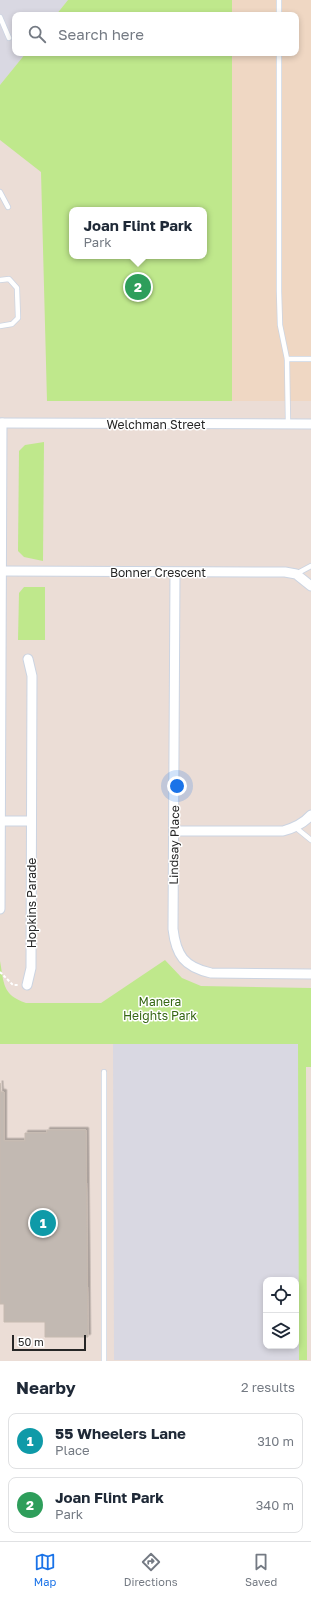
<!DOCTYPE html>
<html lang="en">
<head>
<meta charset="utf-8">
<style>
  :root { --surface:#fff; --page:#f2f2f3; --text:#1f2937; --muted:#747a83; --line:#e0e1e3; --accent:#1a73e8 }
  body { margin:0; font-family:"Golos Text",sans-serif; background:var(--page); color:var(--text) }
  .controls { position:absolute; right:12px; bottom:12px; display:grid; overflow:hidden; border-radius:8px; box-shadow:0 2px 6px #0003 }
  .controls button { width:36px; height:36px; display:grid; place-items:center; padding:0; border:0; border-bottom:1px solid var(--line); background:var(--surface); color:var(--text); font:20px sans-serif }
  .scale { position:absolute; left:12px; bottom:10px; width:74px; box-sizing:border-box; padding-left:4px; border:2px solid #262626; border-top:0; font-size:11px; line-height:14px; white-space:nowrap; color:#262626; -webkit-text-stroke:3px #fff; paint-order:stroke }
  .you { position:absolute; left:177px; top:786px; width:14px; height:14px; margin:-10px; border:3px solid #fff; border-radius:50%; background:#1a73e8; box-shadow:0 0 0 6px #1a73e833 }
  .badge { display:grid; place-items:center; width:26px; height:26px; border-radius:50%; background:var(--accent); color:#fff; font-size:13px; font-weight:700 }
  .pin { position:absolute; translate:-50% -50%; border:2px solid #fff; box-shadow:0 1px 4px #0006 }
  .popup { position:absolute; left:69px; top:207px; width:138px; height:52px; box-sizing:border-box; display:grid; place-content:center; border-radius:8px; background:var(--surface); filter:drop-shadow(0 1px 3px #0005); font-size:13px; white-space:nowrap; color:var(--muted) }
  .popup b { font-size:15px; color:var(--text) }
  .popup::after { content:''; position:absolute; left:50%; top:100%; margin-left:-8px; border:8px solid transparent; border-top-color:var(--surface) }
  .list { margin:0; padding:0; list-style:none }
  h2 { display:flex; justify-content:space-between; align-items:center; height:52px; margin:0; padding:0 16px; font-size:17px }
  h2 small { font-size:13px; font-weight:400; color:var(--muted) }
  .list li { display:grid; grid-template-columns:26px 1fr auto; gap:12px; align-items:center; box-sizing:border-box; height:56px; margin:0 8px 8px; padding:0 8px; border:1px solid var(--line); border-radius:8px }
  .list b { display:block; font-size:15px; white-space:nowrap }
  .list p { margin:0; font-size:13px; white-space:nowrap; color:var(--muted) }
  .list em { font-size:13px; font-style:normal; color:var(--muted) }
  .icon { flex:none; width:22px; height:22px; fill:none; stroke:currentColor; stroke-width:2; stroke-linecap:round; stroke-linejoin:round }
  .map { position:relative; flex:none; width:311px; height:1361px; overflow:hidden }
  .search { position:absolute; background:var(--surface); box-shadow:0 2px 6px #0003; left:12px; right:12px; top:12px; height:44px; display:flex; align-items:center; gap:10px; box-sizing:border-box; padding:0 14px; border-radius:8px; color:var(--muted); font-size:15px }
  .sheet { height:180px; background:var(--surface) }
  nav { display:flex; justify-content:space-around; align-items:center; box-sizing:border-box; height:56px; border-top:1px solid var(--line); background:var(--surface); font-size:11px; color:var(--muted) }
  nav a { display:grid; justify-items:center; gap:2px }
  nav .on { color:var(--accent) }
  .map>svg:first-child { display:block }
</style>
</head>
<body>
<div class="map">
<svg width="311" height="1361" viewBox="0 0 311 1361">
  <defs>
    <filter id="shadow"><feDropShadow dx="2.5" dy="-2.5" stdDeviation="0" flood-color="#0004"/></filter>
  </defs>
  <rect width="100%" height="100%" fill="#ebddd6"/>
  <!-- industrial -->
  <g fill="#d9d8e2" fill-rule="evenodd">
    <path d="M 0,0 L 68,0 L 56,15 L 15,15 L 15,53 L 26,53 L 0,85 Z"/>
    <path d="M 113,1044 L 299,1044 L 299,1360 L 114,1360 ZM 266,1280 L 296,1280 L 296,1346 L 266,1346 Z"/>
  </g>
  <!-- education -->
  <path fill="#efd7c3" d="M 232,0 L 311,0 L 311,401 L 232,401 L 232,53 L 296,53 L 296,15 L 232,15 Z"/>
  <!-- green -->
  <g fill="#bfe88c" fill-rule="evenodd">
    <path d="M 68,0 L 232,0 L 232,15 L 56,15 Z"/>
    <path d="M 26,53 L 232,53 L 232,401 L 47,401 L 41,172 L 0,140 L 0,85 ZM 72,210 L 204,210 L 204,256 L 72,256 Z"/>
    <path d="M 44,442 L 43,561 L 24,557 L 18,551 L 19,451 L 25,445 Z"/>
    <path d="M 24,587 L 45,587 L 45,640 L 18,640 L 19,593 Z"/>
    <path d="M 165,960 L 182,978 L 201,986 L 311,988 L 311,1067 L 306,1067 L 307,1360 L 299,1360 L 298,1044 L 0,1044 L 0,961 C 4,983 2,995 26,1003 L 101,1003 Z"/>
  </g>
  <!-- building -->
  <path fill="#c2b9b2" stroke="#c6bab0" filter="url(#shadow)" d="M 0,1083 L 1,1092 L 4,1092 L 4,1141 L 25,1141 L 25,1133 L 47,1133 L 47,1130 L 86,1130 L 88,1337 L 45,1337 L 45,1322 L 4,1322 L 4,1304 L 0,1304 Z"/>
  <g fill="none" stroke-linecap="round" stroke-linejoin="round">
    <!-- service casing -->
    <g stroke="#cbd4e2" stroke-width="6">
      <g id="service">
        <path d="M 279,15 L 279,0"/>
        <path d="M 0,17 L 9,38"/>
        <path d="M 279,53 L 279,291 L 280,325 L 287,359"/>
        <path d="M 0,192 L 8,207"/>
        <path d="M 0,280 L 9,279 L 17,288 L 18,318 L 12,324 L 0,326"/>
        <path d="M 288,424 L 287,359 L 311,359"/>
        <path d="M 296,574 L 311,566"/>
        <path d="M 295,827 L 311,840"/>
        <path d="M 104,1361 L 104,1072"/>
      </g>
    </g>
    <!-- minor casing -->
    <g stroke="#cbd4e2" stroke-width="11">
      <g id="minor">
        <path d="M 0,423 L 311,424"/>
        <path d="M 2,571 L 285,572 L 296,574 L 311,586"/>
        <path d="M 175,573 L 173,929 C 176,955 184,967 211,973 L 311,974"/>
        <path d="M 0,821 L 31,821"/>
        <path d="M 175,831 L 283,831 C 294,828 303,824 311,815"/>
        <path d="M 0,909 L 2,423"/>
        <path d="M 27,985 L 31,968 L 32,676 L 28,659"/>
      </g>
    </g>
    <!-- path -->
    <path stroke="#fff" stroke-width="2" stroke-dasharray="3 2" stroke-linecap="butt" d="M 0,972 L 13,985 L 18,985"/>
    <!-- service -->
    <use href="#service" stroke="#fff" stroke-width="4.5"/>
    <!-- minor -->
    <use href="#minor" stroke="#fff" stroke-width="9"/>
  </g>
  <g text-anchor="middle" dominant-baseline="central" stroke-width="3" stroke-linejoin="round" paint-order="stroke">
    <!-- street labels -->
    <g font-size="12" fill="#262626" stroke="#fff">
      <text x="156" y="424">Welchman Street</text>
      <text x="158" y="572">Bonner Crescent</text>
      <text transform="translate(174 845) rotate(-89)">Lindsay Place</text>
      <text transform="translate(31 903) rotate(-90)">Hopkins Parade</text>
    </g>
    <!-- park labels -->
    <g font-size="12" fill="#366713" stroke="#fff">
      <text x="160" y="1001">Manera<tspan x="160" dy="14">Heights Park</tspan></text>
    </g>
  </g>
</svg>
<div class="controls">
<button><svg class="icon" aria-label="locate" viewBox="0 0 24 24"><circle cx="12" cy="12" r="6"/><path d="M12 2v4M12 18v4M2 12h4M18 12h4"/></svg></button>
<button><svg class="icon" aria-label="layers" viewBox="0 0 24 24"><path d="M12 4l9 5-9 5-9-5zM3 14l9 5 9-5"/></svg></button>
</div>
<div class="scale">50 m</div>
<div class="you"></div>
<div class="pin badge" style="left:43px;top:1223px;background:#0f9aa8">1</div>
<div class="pin badge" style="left:138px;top:287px;background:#2e9e5b">2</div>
<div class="popup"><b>Joan Flint Park</b>Park</div>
<div class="search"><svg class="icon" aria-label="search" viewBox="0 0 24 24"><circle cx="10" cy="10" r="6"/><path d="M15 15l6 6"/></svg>Search here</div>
</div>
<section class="sheet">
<h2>Nearby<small>2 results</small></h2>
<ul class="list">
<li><span class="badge" style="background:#0f9aa8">1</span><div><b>55 Wheelers Lane</b><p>Place</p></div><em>310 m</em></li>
<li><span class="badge" style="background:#2e9e5b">2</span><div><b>Joan Flint Park</b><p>Park</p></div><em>340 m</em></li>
</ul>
</section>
<nav>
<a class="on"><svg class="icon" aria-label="map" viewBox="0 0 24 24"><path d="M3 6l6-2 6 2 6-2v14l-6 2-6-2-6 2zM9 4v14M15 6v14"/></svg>Map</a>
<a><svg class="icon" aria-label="directions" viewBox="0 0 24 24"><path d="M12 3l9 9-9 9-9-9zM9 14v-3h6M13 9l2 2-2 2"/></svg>Directions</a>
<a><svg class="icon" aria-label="saved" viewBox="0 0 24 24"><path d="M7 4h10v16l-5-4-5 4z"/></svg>Saved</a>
</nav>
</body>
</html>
